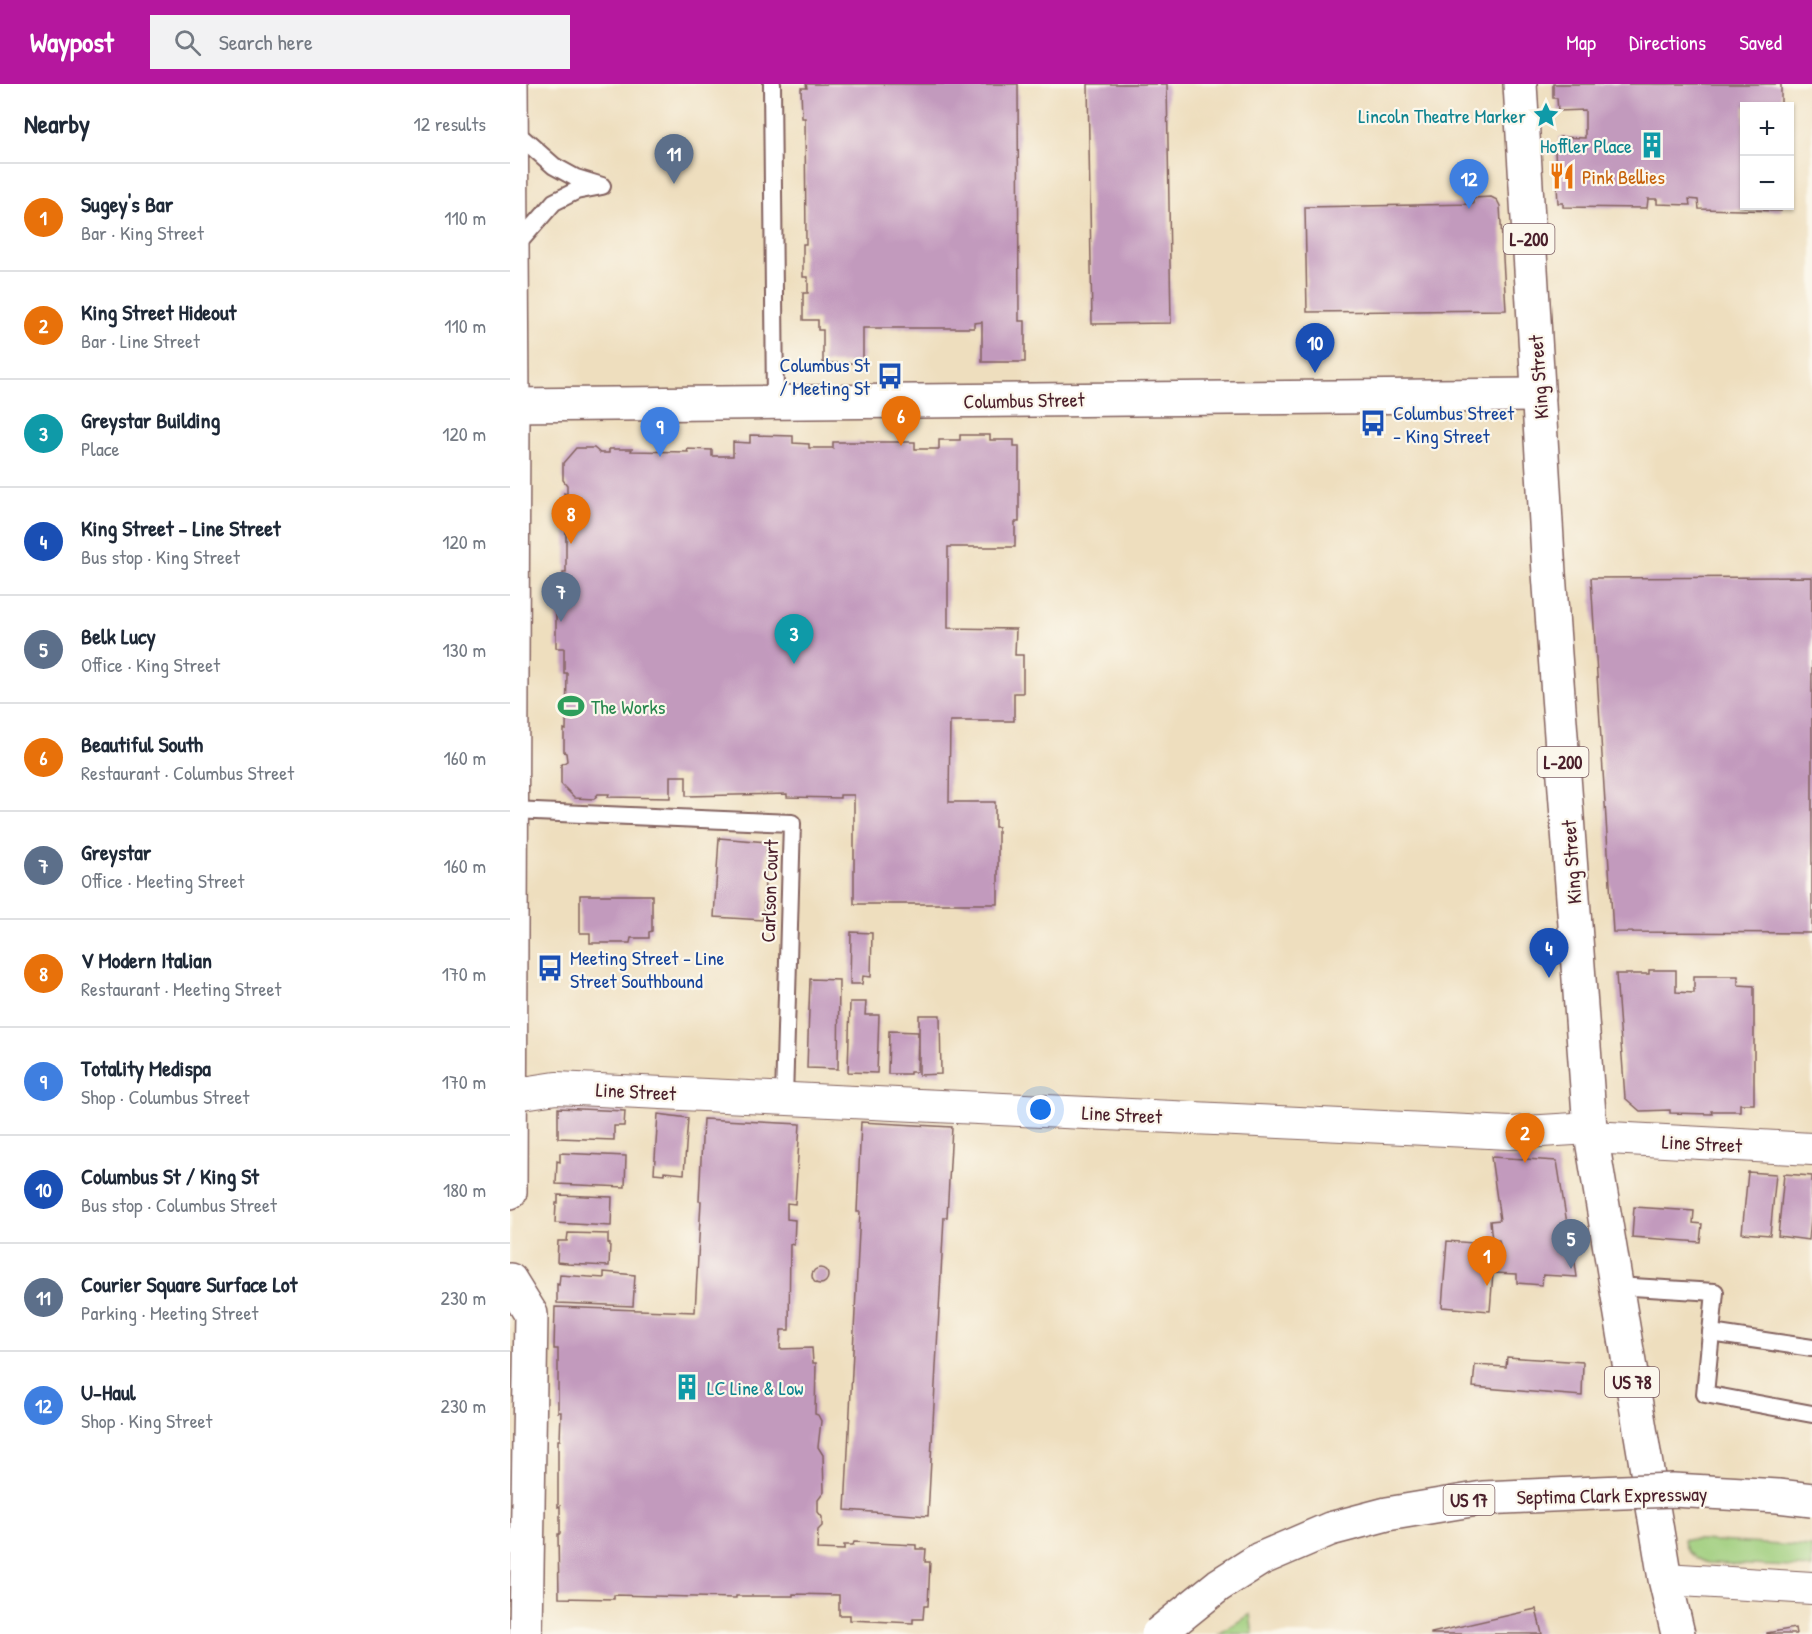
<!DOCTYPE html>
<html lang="en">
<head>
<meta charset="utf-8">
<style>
  :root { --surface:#fff; --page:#f2f2f3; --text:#1f2937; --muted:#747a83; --line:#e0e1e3; --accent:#b5179e }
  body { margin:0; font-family:"Patrick Hand",sans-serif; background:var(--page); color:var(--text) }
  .controls { position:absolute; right:18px; top:18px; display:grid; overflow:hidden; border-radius:0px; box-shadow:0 2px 4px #0004 }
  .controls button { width:54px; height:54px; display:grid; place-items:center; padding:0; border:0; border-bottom:2px solid var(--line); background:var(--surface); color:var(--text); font:30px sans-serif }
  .you { position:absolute; left:531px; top:1026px; width:21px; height:21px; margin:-15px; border:4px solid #fff; border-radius:50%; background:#1a73e8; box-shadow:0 0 0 9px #1a73e833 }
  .badge { display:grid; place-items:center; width:39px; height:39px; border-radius:50%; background:var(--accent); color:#fff; font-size:20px; font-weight:700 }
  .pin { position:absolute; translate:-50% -50px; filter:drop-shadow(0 2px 3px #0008) }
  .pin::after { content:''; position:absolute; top:32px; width:21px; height:18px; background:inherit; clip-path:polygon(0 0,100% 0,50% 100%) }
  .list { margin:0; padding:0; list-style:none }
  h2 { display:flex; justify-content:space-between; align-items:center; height:78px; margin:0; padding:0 24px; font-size:26px }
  h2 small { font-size:20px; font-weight:400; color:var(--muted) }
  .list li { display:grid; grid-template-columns:39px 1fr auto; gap:18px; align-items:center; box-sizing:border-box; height:108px; padding:0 24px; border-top:2px solid var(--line) }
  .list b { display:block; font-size:22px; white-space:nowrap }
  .list p { margin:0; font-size:20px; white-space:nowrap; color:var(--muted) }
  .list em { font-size:20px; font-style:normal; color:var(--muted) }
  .icon { flex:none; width:33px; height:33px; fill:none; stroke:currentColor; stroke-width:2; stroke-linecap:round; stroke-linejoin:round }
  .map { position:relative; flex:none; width:1302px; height:1550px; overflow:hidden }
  header { display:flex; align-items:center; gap:36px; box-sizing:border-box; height:84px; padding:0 30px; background:var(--accent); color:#fff }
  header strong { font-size:28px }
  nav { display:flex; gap:33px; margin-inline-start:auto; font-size:21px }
  .search { width:420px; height:54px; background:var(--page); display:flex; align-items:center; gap:15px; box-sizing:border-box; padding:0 21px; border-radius:0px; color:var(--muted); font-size:22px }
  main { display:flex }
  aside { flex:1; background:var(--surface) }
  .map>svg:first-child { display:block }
</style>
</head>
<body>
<header>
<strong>Waypost</strong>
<div class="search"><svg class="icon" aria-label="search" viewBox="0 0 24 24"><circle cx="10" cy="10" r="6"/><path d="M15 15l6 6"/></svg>Search here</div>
<nav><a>Map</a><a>Directions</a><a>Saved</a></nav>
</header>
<main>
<aside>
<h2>Nearby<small>12 results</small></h2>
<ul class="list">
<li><span class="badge" style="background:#e8710a">1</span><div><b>Sugey's Bar</b><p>Bar · King Street</p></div><em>110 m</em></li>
<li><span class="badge" style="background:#e8710a">2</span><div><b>King Street Hideout</b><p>Bar · Line Street</p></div><em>110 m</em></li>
<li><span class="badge" style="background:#0f9aa8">3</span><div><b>Greystar Building</b><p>Place</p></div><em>120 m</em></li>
<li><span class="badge" style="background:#1a4fb4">4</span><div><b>King Street - Line Street</b><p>Bus stop · King Street</p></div><em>120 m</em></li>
<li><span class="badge" style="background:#5c6f8a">5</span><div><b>Belk Lucy</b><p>Office · King Street</p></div><em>130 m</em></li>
<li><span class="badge" style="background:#e8710a">6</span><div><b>Beautiful South</b><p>Restaurant · Columbus Street</p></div><em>160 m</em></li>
<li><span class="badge" style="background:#5c6f8a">7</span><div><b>Greystar</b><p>Office · Meeting Street</p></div><em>160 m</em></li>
<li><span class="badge" style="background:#e8710a">8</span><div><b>V Modern Italian</b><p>Restaurant · Meeting Street</p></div><em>170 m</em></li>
<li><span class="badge" style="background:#3f7fe0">9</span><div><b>Totality Medispa</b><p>Shop · Columbus Street</p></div><em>170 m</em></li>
<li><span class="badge" style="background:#1a4fb4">10</span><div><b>Columbus St / King St</b><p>Bus stop · Columbus Street</p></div><em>180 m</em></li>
<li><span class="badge" style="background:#5c6f8a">11</span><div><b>Courier Square Surface Lot</b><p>Parking · Meeting Street</p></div><em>230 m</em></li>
<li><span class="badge" style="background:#3f7fe0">12</span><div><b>U-Haul</b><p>Shop · King Street</p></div><em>230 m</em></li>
</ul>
</aside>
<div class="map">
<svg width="1302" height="1550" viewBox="0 0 1302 1550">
  <rect width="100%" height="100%" fill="#fbf7ec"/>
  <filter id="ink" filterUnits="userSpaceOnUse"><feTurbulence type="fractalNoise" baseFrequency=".0167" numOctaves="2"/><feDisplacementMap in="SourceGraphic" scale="12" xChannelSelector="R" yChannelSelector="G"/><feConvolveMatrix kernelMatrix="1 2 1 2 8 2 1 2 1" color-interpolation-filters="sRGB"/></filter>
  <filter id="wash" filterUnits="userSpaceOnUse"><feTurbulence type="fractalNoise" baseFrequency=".008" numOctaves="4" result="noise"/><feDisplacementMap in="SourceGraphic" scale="24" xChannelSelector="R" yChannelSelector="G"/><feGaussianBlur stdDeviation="1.35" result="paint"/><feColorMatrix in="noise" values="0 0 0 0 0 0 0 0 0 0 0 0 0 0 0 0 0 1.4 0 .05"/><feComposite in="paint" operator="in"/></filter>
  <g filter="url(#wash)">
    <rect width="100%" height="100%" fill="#eedebe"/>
    <!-- green -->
    <g fill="#9ecd7b" stroke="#747653" stroke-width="1.5">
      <path d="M 1174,1455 L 1302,1463 L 1302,1484 L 1198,1479 C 1186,1475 1174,1469 1174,1455 Z"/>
      <path d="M 740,1530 L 743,1550 L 709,1550 L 712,1548 Z"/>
    </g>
    <g id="blocks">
      <!-- building -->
      <g fill="#c29abd">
        <path d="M 296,0 L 508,0 L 509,237 L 515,237 L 515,278 L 472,278 L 472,238 L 464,239 L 464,244 L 353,244 L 353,279 L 313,279 L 313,246 L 308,246 L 308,236 L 293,236 L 293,209 L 298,209 L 298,193 L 293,193 L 293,160 L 296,160 L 295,34 L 292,34 L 291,4 L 297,4 Z"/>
        <path d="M 578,0 L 657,0 L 661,239 L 582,240 Z"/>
        <path d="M 1043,0 L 1271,0 L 1271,22 L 1234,22 L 1234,122 L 1271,122 L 1271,127 L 1189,125 L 1188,116 L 1179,115 L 1180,121 L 1147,120 L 1147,115 L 1138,115 L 1137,124 L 1053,123 L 1053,119 L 1048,119 L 1045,67 L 1050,67 L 1049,53 L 1075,54 L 1075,26 L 1048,27 L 1047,14 L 1043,14 Z"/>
        <path d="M 981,113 L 987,116 L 990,122 L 996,226 L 797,228 L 795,123 L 963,120 L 963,114 Z"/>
        <path d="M 240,351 L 283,352 L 283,359 L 299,360 L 299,364 L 323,364 L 323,358 L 405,358 L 405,365 L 429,365 L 429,356 L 450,356 L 450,351 L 480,351 L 480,356 L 504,356 L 504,362 L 509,362 L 509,438 L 505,438 L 505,463 L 438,463 L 438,544 L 506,545 L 505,571 L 513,571 L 513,609 L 504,609 L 504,637 L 440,637 L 439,718 L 485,718 L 485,743 L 488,743 L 488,820 L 344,820 L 344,711 L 330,711 L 330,714 L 277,713 L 277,710 L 176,712 L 176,692 L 160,692 L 160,714 L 98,713 L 99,710 L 88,710 L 84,715 L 65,714 L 51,700 L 51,681 L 57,677 L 56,669 L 54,668 L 54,645 L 56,646 L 57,589 L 54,589 L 54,564 L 46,564 L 46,513 L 53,513 L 53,489 L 56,489 L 56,432 L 54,432 L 54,409 L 57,410 L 57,401 L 53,396 L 53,379 L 66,364 L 84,364 L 90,369 L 99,369 L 99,365 L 122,365 L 121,367 L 178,368 L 177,365 L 202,366 L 202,372 L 223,372 L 223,358 L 240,359 Z"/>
        <path d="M 1302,493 L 1302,849 L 1103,848 L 1081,494 Z"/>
        <path d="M 209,754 L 257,758 L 253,836 L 204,833 Z"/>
        <path d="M 70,811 L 142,811 L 142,847 L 139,848 L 139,854 L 121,854 L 120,859 L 80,859 L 80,849 L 70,849 Z"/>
        <path d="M 341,848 L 362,849 L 361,893 L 353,892 L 352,900 L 340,900 Z"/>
        <path d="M 1139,886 L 1166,886 L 1166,908 L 1184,909 L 1184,892 L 1228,892 L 1228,901 L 1244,902 L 1244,1020 L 1230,1020 L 1230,1027 L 1201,1027 L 1202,1030 L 1160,1029 L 1160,1026 L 1130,1027 L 1115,1014 L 1106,890 L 1139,890 Z"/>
        <path d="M 300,895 L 329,896 L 328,985 L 297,984 Z"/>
        <path d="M 340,918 L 356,918 L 355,931 L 369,931 L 367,989 L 338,988 Z"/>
        <path d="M 409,931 L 430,931 L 431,990 L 409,991 Z"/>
        <path d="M 379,947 L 408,948 L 407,988 L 400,988 L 400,990 L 378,990 Z"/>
        <path d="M 48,1024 L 115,1027 L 114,1042 L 104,1042 L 104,1056 L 48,1054 Z"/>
        <path d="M 148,1030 L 178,1034 L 174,1090 L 154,1088 L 154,1090 L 144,1089 Z"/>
        <path d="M 193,1035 L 290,1040 L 285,1120 L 277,1119 L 277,1135 L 285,1136 L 284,1161 L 280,1160 L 279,1246 L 271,1246 L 270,1265 L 302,1264 L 303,1279 L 306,1279 L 305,1330 L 308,1331 L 311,1337 L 308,1363 L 313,1371 L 314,1408 L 308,1416 L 308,1428 L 312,1433 L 312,1442 L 308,1446 L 307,1465 L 334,1466 L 334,1461 L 343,1461 L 344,1458 L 406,1461 L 406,1465 L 416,1465 L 415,1478 L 420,1478 L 418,1522 L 414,1522 L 413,1535 L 403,1535 L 403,1539 L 340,1536 L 340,1531 L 329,1531 L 329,1511 L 283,1510 L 283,1512 L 226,1512 L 226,1514 L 104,1511 L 104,1515 L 49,1514 L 48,1450 L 50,1450 L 50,1422 L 48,1423 L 48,1356 L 50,1356 L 51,1328 L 48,1328 L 48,1265 L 44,1265 L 45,1223 L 185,1228 L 191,1117 L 189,1117 Z"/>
        <path d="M 351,1038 L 442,1043 L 437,1133 L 434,1133 L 418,1432 L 335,1426 L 350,1128 L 347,1128 Z"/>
        <path d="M 50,1069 L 116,1072 L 115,1103 L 46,1100 L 47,1077 L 50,1078 Z"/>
        <path d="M 981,1073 L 1047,1077 L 1059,1152 L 1058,1152 L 1061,1165 L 1063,1165 L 1067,1193 L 1033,1191 L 1032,1201 L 1007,1199 L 1007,1190 L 983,1189 L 980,1227 L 932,1223 L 937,1157 L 990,1161 L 989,1156 L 982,1156 L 980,1137 L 990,1136 Z"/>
        <path d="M 1238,1088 L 1266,1090 L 1260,1151 L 1232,1149 Z"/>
        <path d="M 1274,1090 L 1302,1092 L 1302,1125 L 1299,1156 L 1268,1152 Z"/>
        <path d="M 48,1111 L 102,1113 L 101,1142 L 45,1139 L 46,1119 L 48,1119 Z"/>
        <path d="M 1124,1123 L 1184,1127 L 1183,1139 L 1192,1140 L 1190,1158 L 1122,1153 Z"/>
        <path d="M 58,1149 L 98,1150 L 98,1159 L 100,1160 L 99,1182 L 57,1180 L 57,1179 L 47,1178 L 48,1157 L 57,1157 Z"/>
        <circle cx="310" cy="1192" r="8"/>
        <path d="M 94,1188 L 125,1191 L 123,1222 L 47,1219 L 47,1200 L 49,1201 L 50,1191 L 94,1194 Z"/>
        <path d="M 997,1273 L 1073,1278 L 1072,1312 L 963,1303 L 965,1281 L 996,1283 Z"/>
        <path d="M 1026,1525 L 1032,1550 L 921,1550 L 921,1549 Z"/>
        <path d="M 1285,1544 L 1286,1550 L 1257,1550 L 1257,1549 Z"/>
      </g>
    </g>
  </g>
  <g filter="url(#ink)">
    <use href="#blocks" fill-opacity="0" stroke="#83625e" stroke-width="1.5"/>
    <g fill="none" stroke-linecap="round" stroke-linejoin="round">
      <!-- lane casing -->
      <g stroke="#83625e" stroke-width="20">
        <g id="lane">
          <path d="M 262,0 L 265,318"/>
          <path d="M 2,45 L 44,82 L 66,94 L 92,102 L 66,107 L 44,118 L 5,163"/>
          <path d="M 2,727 L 282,739 L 274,1014"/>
          <path d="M 1106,1202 L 1205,1208 L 1195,1310 L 1302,1330"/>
          <path d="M 1201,1249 L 1302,1264"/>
        </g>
      </g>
      <!-- street casing -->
      <g stroke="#83625e" stroke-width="34">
        <g id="street">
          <path d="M 0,1011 L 46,1004 L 1000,1049 L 1080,1044"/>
          <path d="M 1081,1053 L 1302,1065"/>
          <path d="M 1155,1495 L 1302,1504"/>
        </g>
      </g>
      <!-- secondary casing -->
      <g stroke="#83625e" stroke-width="36">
        <path id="secondary" d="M 0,321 L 1029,311"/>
      </g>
      <!-- primary casing -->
      <g stroke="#83625e" stroke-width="36">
        <g id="primary">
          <path d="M 1010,0 L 1039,489 L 1080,1044 L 1155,1495 L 1168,1550"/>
          <path d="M 0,1108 L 3,321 L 1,0"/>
          <path d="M 0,1196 L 21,1230 L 16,1550"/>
        </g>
      </g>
      <!-- lane -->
      <use href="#lane" stroke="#fff" stroke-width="16"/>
      <!-- street -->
      <use href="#street" stroke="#fff" stroke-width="32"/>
      <!-- secondary -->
      <use href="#secondary" stroke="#fff" stroke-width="33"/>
      <!-- primary -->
      <use href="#primary" stroke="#fff" stroke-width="33"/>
      <!-- highway-bridge casing -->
      <g stroke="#83625e" stroke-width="36" stroke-linecap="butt">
        <path id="highway-bridge" d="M 648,1550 L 709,1501 L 750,1475 L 820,1445 L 877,1430 L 973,1414 L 1087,1409 L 1163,1406 L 1268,1412 L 1302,1416"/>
      </g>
      <!-- highway-bridge -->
      <use href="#highway-bridge" stroke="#fff" stroke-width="33"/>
    </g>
  </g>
  <!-- icons -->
  <defs>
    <g id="sight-bare" transform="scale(2.07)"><path d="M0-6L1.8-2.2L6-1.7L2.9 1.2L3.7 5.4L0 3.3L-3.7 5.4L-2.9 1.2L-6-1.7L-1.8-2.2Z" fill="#0f9aa8" stroke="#fbf7ec" stroke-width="2.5" paint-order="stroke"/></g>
    <g id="building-bare" transform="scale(2.07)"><path d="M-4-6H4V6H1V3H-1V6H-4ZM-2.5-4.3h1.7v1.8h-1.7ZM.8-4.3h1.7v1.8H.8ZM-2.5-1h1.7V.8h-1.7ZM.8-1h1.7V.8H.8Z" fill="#0f9aa8" stroke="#fbf7ec" stroke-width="2.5" paint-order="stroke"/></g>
    <g id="restaurant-bare" transform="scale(2.07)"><path d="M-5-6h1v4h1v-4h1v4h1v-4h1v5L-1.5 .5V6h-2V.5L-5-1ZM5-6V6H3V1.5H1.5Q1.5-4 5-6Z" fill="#e8710a" stroke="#fbf7ec" stroke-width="2.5" paint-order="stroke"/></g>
    <g id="bus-bare" transform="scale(2.07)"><path d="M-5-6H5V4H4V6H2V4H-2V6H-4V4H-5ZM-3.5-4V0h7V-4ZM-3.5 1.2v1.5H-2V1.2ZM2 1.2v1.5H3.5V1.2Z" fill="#1a4fb4" stroke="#fbf7ec" stroke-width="2.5" paint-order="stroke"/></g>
    <g id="stadium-bare" transform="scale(2.07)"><path d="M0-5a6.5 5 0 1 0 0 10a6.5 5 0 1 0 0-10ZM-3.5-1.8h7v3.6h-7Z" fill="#2e9e5b" stroke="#fbf7ec" stroke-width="2.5" paint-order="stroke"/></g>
  </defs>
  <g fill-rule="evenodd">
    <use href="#sight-bare" x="1036" y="31"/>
    <use href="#building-bare" x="1142" y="61"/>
    <use href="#restaurant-bare" x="1052" y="92"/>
    <use href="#bus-bare" x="380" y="292"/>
    <use href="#bus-bare" x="863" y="339"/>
    <use href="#stadium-bare" x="61" y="622"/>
    <use href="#bus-bare" x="40" y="884"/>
    <use href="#building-bare" x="177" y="1303"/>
  </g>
  <g text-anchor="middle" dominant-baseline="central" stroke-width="4.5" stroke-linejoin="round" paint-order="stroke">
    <!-- shield labels -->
    <g fill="#fbf7ec" stroke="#7f6065" stroke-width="1.5">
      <rect x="993.5" y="140" width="51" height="30" rx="4.5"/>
      <rect x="1027.5" y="663" width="51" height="30" rx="4.5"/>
      <rect x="1095" y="1283" width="54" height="30" rx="4.5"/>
      <rect x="933.5" y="1401" width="51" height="30" rx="4.5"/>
    </g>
    <g font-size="18" font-weight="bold" fill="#4a1f2b">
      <text x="1019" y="155">L-200</text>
      <text x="1053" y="678">L-200</text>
      <text x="1122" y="1298">US 78</text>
      <text x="959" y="1416">US 17</text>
    </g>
    <!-- culture labels -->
    <g font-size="20" fill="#0d838f" stroke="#fbf7ec" text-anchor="end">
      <text x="1016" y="31">Lincoln Theatre Marker</text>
      <text x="1122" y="61">Hoffler Place</text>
      <text x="197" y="1303" text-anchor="start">LC Line &amp; Low</text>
    </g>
    <!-- food labels -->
    <g font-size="20" fill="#c56008" stroke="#fbf7ec" text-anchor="start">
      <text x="1072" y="92">Pink Bellies</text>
    </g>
    <!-- transit labels -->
    <g font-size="20" fill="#164399" stroke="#fbf7ec" text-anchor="start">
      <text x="360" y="280" text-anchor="end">Columbus St<tspan x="360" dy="23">/ Meeting St</tspan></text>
      <text x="883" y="328">Columbus Street<tspan x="883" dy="23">- King Street</tspan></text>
      <text x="60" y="873">Meeting Street - Line<tspan x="60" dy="23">Street Southbound</tspan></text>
    </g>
    <!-- street labels -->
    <g font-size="20" fill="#4a1f2b" stroke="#fbf7ec">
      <text transform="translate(1028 293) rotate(-94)">King Street</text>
      <text transform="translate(514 316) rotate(-1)">Columbus Street</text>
      <text transform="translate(1061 778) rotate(-94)">King Street</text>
      <text transform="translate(259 807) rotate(-88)">Carlson Court</text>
      <text transform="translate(126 1007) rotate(3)">Line Street</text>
      <text transform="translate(612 1030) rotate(3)">Line Street</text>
      <text transform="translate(1192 1059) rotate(3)">Line Street</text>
      <text transform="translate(1102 1411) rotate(-1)">Septima Clark Expressway</text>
    </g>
    <!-- leisure labels -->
    <g font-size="20" fill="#27864d" stroke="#fbf7ec" text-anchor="start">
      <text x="81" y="622">The Works</text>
    </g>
  </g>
</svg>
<div class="controls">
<button>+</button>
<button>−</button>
</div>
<div class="you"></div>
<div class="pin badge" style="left:977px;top:1202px;background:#e8710a">1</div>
<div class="pin badge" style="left:1015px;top:1079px;background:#e8710a">2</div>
<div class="pin badge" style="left:284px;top:580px;background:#0f9aa8">3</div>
<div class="pin badge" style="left:1039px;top:894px;background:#1a4fb4">4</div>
<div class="pin badge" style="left:1061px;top:1185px;background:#5c6f8a">5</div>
<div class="pin badge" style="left:391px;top:362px;background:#e8710a">6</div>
<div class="pin badge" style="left:51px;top:538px;background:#5c6f8a">7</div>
<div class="pin badge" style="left:61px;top:460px;background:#e8710a">8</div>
<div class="pin badge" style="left:150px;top:373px;background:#3f7fe0">9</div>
<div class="pin badge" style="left:805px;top:289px;background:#1a4fb4">10</div>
<div class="pin badge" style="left:164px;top:100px;background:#5c6f8a">11</div>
<div class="pin badge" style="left:959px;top:125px;background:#3f7fe0">12</div>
</div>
</main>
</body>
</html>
